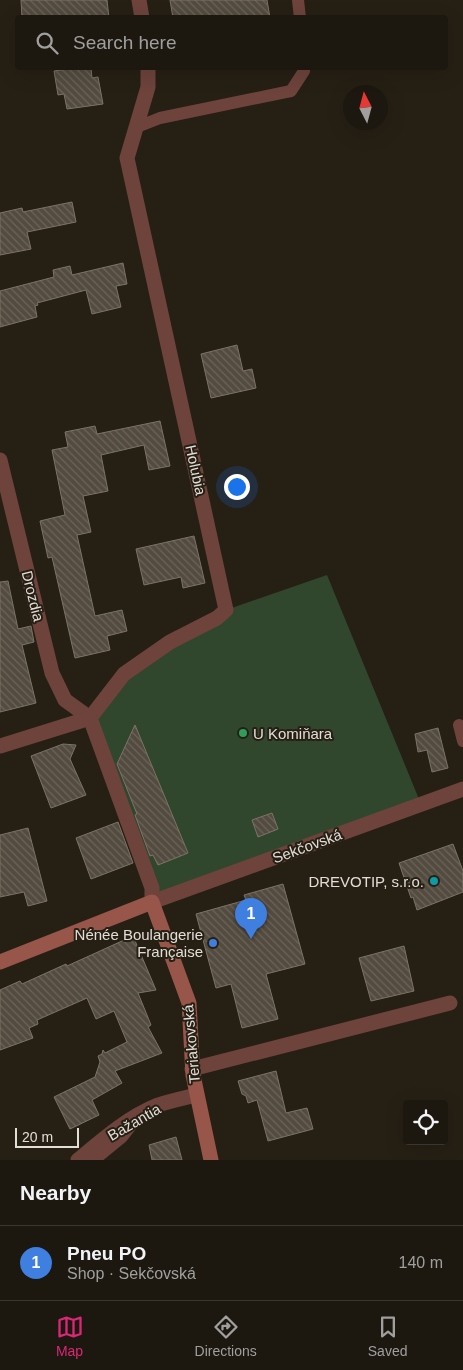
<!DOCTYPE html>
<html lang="en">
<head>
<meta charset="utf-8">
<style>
  :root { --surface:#1c170f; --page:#252018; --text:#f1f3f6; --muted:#a09f9e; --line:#3a362f; --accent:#db2777 }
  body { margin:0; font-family:Arial,sans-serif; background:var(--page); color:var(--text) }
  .controls { position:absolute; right:15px; bottom:15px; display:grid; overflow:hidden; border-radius:5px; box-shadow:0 5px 20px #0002 }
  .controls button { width:45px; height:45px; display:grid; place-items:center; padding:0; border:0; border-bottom:1px solid var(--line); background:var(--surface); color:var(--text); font:25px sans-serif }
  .compass { position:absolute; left:343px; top:85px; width:45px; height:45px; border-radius:50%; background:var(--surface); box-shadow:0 5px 20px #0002; rotate:354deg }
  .scale { position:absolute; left:15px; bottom:12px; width:64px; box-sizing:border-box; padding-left:5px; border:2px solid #e2ddd6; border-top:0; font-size:14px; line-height:18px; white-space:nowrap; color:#e2ddd6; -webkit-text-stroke:4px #261f14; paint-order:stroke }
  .you { position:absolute; left:236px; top:486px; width:18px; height:18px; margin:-12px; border:4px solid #fff; border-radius:50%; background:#1a73e8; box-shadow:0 0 0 8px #1a73e833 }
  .badge { display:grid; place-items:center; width:32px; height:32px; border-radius:50%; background:var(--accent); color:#fff; font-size:16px; font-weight:700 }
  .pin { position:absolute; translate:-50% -41px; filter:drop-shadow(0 1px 2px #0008) }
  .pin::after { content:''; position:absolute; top:26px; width:18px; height:15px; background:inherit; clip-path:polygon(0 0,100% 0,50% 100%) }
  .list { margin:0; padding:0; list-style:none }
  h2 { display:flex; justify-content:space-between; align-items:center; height:65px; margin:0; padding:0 20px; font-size:21px }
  h2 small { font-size:16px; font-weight:400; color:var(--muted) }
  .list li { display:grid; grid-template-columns:32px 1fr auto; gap:15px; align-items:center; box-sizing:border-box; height:75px; padding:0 20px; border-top:1px solid var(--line) }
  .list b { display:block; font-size:19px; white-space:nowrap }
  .list p { margin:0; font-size:16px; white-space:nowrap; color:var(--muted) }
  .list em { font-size:16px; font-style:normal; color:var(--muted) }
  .icon { flex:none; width:28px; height:28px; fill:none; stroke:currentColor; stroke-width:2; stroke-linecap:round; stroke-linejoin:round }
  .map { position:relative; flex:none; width:463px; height:1160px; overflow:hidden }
  .search { position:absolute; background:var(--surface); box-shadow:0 5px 20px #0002; left:15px; right:15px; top:15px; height:55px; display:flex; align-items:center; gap:12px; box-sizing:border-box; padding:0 18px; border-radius:5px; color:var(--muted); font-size:19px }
  .sheet { height:140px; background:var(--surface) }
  nav { display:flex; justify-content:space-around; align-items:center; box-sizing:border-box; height:70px; border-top:1px solid var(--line); background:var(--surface); font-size:14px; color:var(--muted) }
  nav a { display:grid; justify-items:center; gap:2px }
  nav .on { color:var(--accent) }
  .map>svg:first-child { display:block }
</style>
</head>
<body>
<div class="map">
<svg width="463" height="1160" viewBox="0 0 463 1160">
  <defs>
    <pattern id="building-back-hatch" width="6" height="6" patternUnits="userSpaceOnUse" patternTransform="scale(1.25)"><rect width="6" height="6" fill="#534b3f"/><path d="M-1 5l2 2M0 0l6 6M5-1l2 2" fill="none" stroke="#6b645a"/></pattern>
  </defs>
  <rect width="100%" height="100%" fill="#261f14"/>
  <!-- garden -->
  <path fill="#31472d" d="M 327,575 L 421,804 L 152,902 L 90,718 L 124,674 L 226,610 Z"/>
  <!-- building -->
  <g fill="url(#building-back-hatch)" stroke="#7c7367">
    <path d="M 21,0 L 107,0 L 109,18 L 22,18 Z"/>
    <path d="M 170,0 L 267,0 L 270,18 L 173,18 Z"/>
    <path d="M 76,68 L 91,68 L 92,78 L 98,77 L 103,104 L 67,109 L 64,94 L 58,95 L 54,71 Z"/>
    <path d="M 72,202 L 76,222 L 27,232 L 31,249 L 0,255 L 0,213 L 22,208 L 23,212 Z"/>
    <path d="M 123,263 L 127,284 L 116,286 L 121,307 L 92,314 L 86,290 L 37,303 L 38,305 L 35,306 L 37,317 L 0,327 L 0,291 L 54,277 L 53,270 L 70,266 L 72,275 Z"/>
    <path d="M 237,345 L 243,371 L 252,369 L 256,388 L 211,398 L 201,354 Z"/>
    <path d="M 160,421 L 170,466 L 149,470 L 144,445 L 101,455 L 108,491 L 83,496 L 91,532 L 77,535 L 95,616 L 122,610 L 127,631 L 107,636 L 110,650 L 75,658 L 52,557 L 48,558 L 40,521 L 65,515 L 52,450 L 68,447 L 65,432 L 95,426 L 97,434 Z"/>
    <path d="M 194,536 L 205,583 L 183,588 L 181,577 L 144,585 L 136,549 Z"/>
    <path d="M 8,581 L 18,629 L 31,626 L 34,642 L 22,645 L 36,703 L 0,712 L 0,582 Z"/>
    <path d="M 135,725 L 188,853 L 158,865 L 153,855 L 150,856 L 135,815 L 137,814 L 117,764 Z"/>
    <path d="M 438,728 L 448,768 L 432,772 L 427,750 L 418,752 L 415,734 Z"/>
    <path d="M 63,744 L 76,745 L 70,759 L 86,795 L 51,808 L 31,756 Z"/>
    <path d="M 272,813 L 278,829 L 258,837 L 252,820 Z"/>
    <path d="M 118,822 L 133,863 L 91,879 L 76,838 Z"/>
    <path d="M 28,828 L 47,901 L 28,906 L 24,892 L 0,897 L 0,835 Z"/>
    <path d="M 453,844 L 463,871 L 463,892 L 417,910 L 413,897 L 411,898 L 399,863 Z"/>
    <path d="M 283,884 L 305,964 L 266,974 L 278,1019 L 242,1028 L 231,984 L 216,988 L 196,914 L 246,900 L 244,895 Z"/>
    <path d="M 133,936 L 156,990 L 138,993 L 151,1025 L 148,1027 L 162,1053 L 115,1071 L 122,1083 L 92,1100 L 99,1115 L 70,1129 L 54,1097 L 95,1077 L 100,1062 L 98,1056 L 102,1054 L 103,1050 L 105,1053 L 127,1042 L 114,1011 L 96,1019 L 87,998 L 37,1020 L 38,1024 L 29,1028 L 33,1038 L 0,1050 L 0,990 L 20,981 L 22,984 L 66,964 L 67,966 Z"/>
    <path d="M 404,946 L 414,991 L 371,1001 L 359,958 Z"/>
    <path d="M 276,1071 L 286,1113 L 307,1108 L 313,1129 L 268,1141 L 257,1100 L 248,1103 L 246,1096 L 242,1094 L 238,1081 Z"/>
    <path d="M 176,1137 L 182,1160 L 152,1160 L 149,1145 Z"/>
  </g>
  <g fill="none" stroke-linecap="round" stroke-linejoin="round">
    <!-- lane -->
    <g stroke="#6d433c" stroke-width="12">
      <path d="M 298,0 L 300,18"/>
      <path d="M 137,127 L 160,118 L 291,91 L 304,71 L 304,68"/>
      <path d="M 459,725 L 463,741"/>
      <path d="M 94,1160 L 122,1137 L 137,1118"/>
    </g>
    <!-- street -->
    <g stroke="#6d433c" stroke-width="15">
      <path d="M 139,0 L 142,18"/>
      <path d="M 0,460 L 52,673 L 65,700 L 90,718"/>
      <path d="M 90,718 L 124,674 L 170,642 L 217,618 L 226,610 L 127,158 L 148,87 L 148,68"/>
      <path d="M 90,718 L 152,888 L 152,902 L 463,789"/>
      <path d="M 0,746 L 90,718"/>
      <path d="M 192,1069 L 450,1003"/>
      <path d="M 78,1160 C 102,1140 128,1117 158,1105 C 170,1101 184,1098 196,1095"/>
    </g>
    <!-- secondary -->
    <path stroke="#98554a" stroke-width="15" d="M 0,962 L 152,902 L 189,1003 L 193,1075 L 211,1160"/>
  </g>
  <!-- markers -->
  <circle fill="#2e9e5b" stroke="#261f14" stroke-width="2" cx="243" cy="733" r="5"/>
  <circle fill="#0f9aa8" stroke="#261f14" stroke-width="2" cx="434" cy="881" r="5"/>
  <circle fill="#3f7fe0" stroke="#261f14" stroke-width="2" cx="213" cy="943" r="5"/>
  <g text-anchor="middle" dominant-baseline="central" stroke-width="4" stroke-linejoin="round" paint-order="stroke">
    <!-- street labels -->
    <g font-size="15" fill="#e2ddd6" stroke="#261f14">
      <text transform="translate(196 470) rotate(78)">Holubia</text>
      <text transform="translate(33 596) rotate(76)">Drozdia</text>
      <text transform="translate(307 846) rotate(-20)">Sekčovská</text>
      <text transform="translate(191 1044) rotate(-95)">Teriakovská</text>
      <text transform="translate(134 1122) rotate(-30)">Bažantia</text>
    </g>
    <!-- poi labels -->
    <g font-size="15" fill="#e2ddd6" stroke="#261f14" text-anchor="end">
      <text x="253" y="733" text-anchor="start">U Komiňara</text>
      <text x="424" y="881">DREVOTIP, s.r.o.</text>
      <text x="203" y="934">Nénée Boulangerie<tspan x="203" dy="17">Française</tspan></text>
    </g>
  </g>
</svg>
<div class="controls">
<button><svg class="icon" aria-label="locate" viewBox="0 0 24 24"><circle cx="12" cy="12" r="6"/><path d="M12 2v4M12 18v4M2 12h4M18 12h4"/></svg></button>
</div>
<svg class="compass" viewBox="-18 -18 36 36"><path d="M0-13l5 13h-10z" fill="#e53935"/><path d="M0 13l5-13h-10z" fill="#a09f9e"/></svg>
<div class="scale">20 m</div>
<div class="you"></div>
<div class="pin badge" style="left:251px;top:939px;background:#3f7fe0">1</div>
<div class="search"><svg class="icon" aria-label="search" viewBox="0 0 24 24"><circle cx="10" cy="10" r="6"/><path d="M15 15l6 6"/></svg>Search here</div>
</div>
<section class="sheet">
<h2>Nearby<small></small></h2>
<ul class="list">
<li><span class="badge" style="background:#3f7fe0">1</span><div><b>Pneu PO</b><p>Shop · Sekčovská</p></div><em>140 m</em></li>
</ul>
</section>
<nav>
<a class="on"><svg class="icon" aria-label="map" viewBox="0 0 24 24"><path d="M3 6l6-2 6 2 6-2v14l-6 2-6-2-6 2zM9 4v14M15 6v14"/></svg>Map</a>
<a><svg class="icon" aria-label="directions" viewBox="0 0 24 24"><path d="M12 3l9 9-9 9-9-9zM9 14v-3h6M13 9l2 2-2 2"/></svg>Directions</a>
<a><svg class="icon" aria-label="saved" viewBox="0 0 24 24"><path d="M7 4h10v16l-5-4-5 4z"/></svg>Saved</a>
</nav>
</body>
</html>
